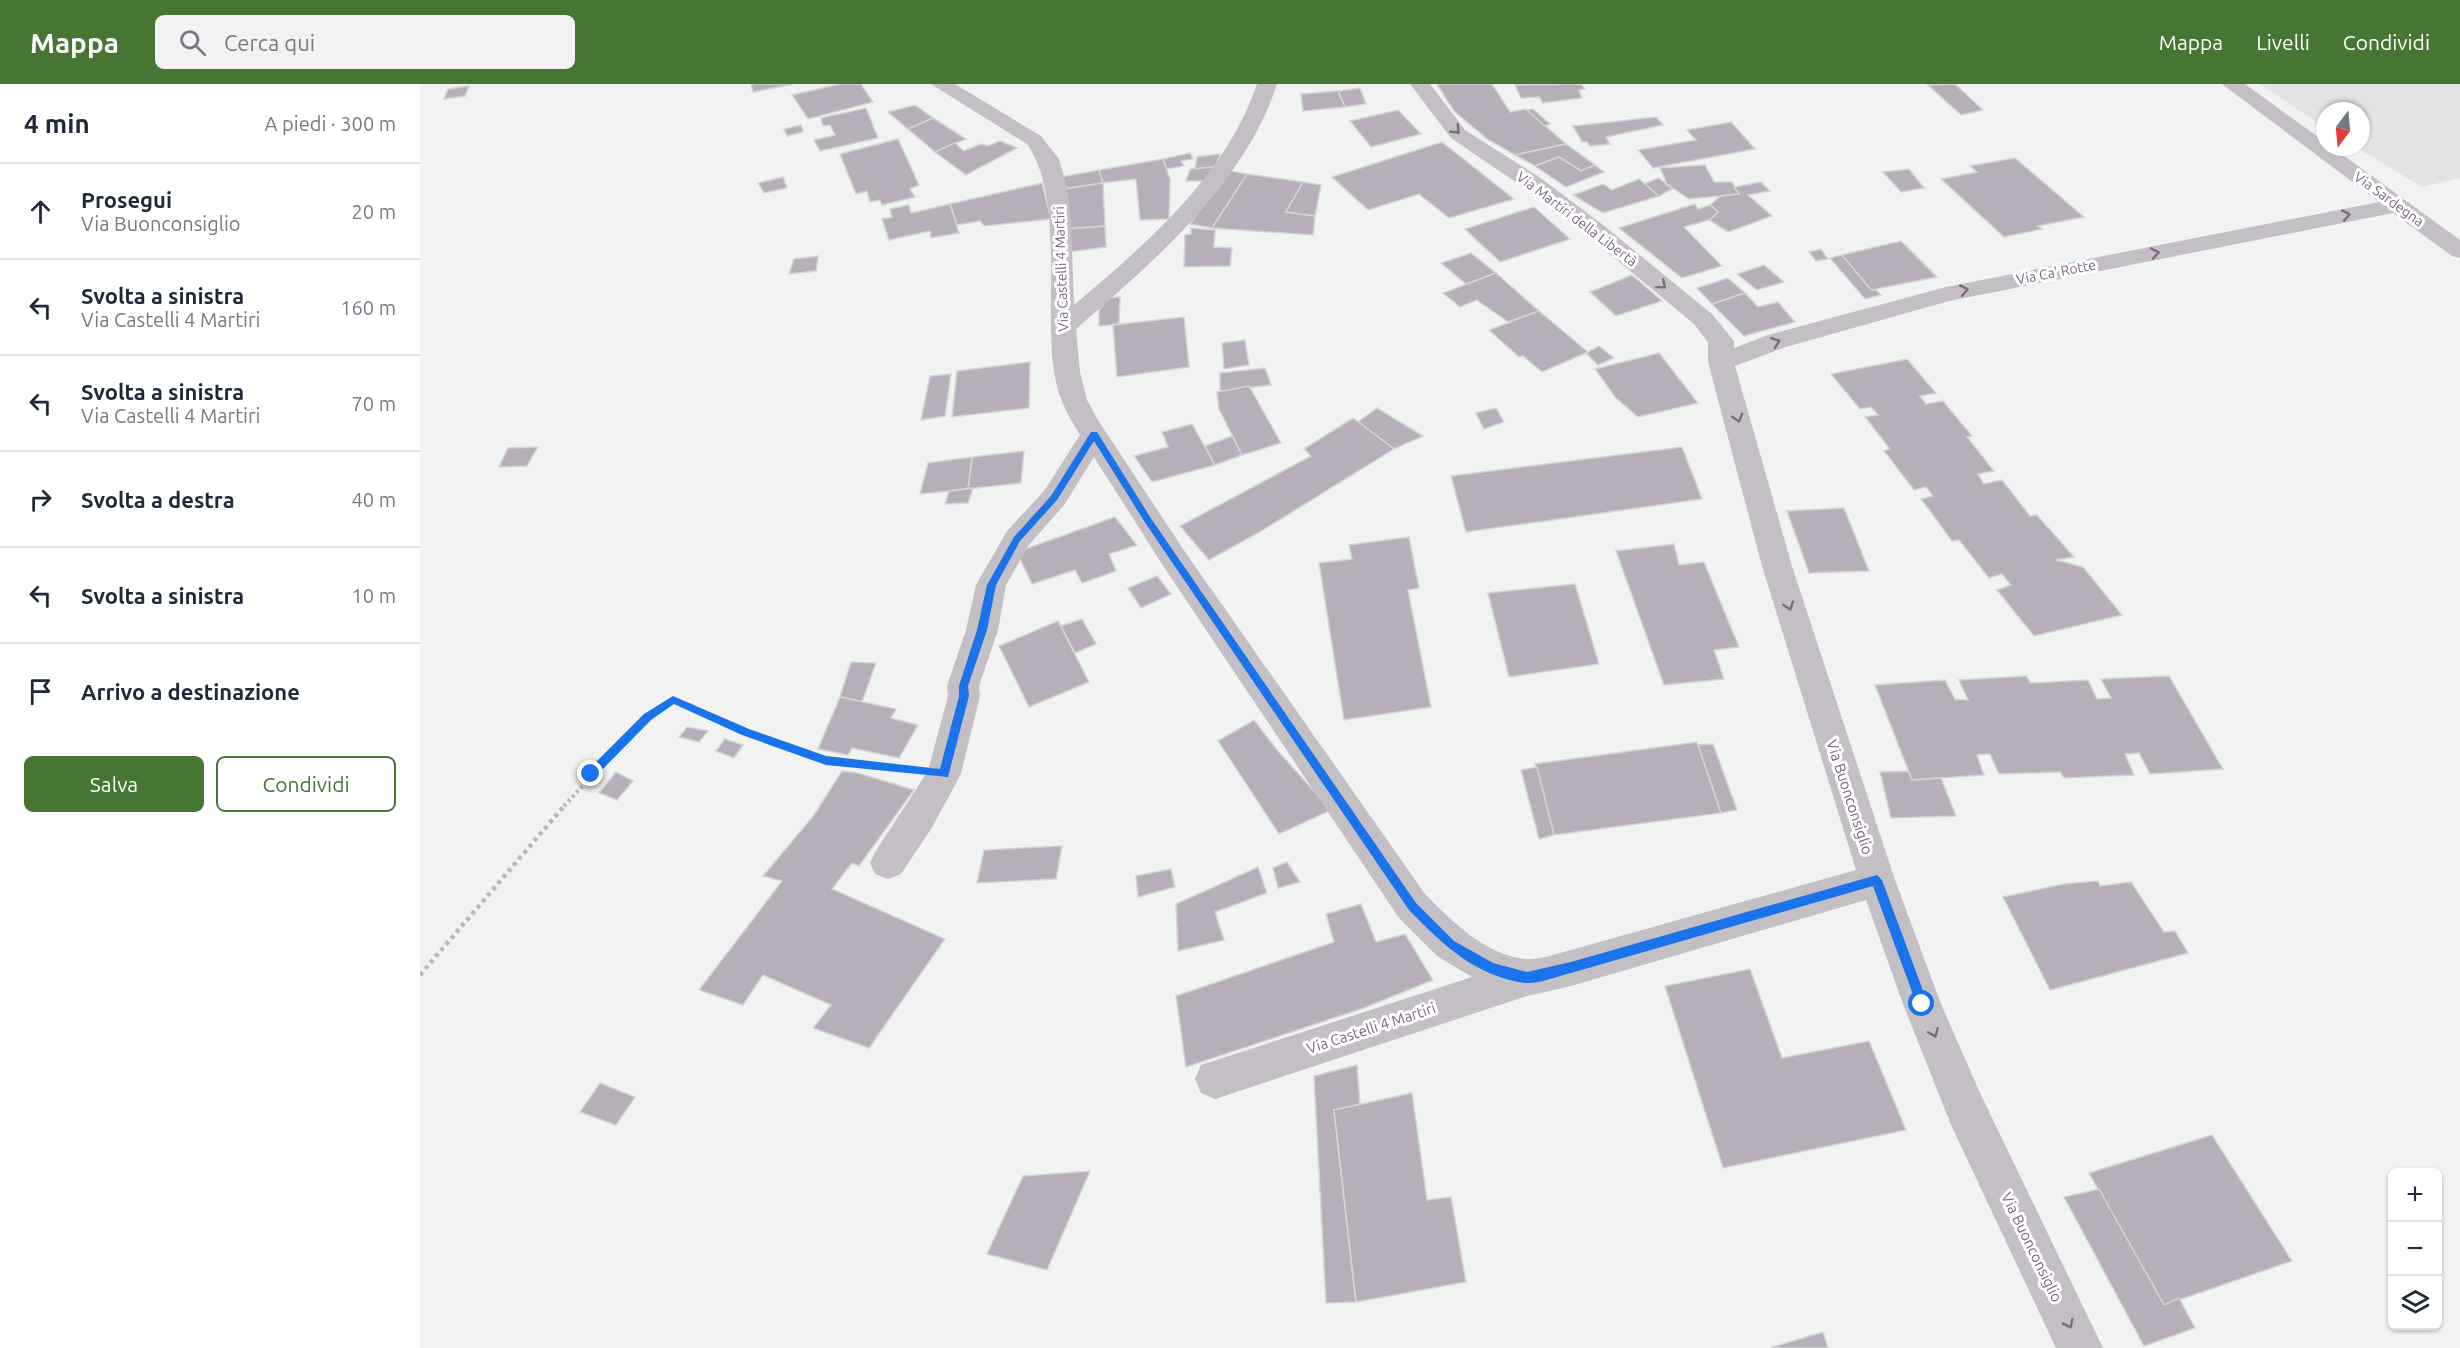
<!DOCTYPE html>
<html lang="it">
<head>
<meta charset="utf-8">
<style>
  :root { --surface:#fff; --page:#f2f2f3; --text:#1f2937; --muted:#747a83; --line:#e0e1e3; --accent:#477534 }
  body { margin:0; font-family:Ubuntu,sans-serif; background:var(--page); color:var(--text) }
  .controls { position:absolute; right:18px; bottom:18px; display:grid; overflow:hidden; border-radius:9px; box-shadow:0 2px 4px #0004 }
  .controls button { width:54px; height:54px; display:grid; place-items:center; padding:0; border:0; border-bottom:2px solid var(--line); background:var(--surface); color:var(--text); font:30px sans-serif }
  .compass { position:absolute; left:1896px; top:18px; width:54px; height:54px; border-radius:50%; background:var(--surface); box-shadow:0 2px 4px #0004; rotate:196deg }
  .stop { position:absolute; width:18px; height:18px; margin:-14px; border:4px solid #1a73e8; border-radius:50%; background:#fff }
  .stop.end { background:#1a73e8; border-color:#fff; box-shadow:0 2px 6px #0008 }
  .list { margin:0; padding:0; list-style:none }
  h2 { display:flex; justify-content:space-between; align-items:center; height:78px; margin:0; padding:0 24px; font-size:26px }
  h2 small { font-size:20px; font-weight:400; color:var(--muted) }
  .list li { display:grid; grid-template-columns:39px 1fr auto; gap:18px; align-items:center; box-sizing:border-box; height:96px; padding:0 24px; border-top:2px solid var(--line) }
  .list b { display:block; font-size:22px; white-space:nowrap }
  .list p { margin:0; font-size:20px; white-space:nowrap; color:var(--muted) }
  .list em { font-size:20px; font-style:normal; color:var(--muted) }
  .actions { display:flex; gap:12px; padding:18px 24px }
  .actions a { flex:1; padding:14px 0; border:2px solid var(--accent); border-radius:9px; text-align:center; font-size:21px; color:var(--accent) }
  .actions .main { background:var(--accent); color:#fff }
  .icon { flex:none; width:33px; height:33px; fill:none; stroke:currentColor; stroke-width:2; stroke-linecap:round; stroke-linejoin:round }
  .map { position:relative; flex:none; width:2040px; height:1264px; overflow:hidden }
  header { display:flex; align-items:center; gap:36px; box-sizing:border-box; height:84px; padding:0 30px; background:var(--accent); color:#fff }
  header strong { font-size:28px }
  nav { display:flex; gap:33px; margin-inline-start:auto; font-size:21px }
  .search { width:420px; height:54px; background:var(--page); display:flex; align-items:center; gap:15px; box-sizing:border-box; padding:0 21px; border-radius:9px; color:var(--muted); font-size:22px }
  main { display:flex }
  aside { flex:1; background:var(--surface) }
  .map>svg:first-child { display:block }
</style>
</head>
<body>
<header>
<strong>Mappa</strong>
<div class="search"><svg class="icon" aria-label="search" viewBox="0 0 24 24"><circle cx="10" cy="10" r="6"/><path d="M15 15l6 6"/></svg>Cerca qui</div>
<nav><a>Mappa</a><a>Livelli</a><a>Condividi</a></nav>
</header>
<main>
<aside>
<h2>4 min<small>A piedi · 300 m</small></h2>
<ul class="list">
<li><svg class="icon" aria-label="ahead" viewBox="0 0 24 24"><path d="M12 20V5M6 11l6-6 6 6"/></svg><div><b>Prosegui</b><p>Via Buonconsiglio</p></div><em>20 m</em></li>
<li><svg class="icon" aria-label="left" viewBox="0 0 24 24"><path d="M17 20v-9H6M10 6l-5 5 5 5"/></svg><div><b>Svolta a sinistra</b><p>Via Castelli 4 Martiri</p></div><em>160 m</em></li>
<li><svg class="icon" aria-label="left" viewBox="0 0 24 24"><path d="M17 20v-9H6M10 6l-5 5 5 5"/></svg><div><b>Svolta a sinistra</b><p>Via Castelli 4 Martiri</p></div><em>70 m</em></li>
<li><svg class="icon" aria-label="right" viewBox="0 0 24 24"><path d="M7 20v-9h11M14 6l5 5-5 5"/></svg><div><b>Svolta a destra</b></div><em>40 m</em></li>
<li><svg class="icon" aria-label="left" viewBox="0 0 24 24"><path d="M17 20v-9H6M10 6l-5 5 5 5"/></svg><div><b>Svolta a sinistra</b></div><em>10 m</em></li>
<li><svg class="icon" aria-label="arrive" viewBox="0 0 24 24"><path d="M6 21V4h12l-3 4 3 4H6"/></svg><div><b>Arrivo a destinazione</b></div></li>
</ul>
<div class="actions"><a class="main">Salva</a><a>Condividi</a></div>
</aside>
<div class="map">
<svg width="2040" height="1264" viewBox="0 0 2040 1264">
  <rect width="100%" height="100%" fill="#f0f3f1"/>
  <!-- built -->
  <path fill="#e2e4e4" d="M 1840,0 L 2040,0 L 2040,94 L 2002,103 L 1936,63 L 1941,63 L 1941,27 L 1905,27 L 1905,44 Z"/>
  <!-- building -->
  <g fill="#b6afb9" stroke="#d3d5d3" stroke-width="1.5">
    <path d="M 331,0 L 373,0 L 333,8 Z"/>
    <path d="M 420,0 L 441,0 L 453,18 L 388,35 L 372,11 Z"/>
    <path d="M 1017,0 L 1072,0 L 1090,28 L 1106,25 L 1146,60 L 1095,71 L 1067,55 L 1034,27 Z"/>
    <path d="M 1161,0 L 1165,5 L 1159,6 L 1162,14 L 1123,19 L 1119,13 L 1101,14 L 1095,1 Z"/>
    <path d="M 1535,0 L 1563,26 L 1541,31 L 1508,1 Z"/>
    <path d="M 49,2 L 45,12 L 24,15 L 28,5 Z"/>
    <path d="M 940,4 L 946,20 L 925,23 L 918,7 Z"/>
    <path d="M 918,7 L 925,23 L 883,27 L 881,10 Z"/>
    <path d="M 495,21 L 513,34 L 488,45 L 468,28 Z"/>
    <path d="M 446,24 L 458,54 L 400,67 L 394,56 L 415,51 L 410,41 L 403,42 L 401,34 Z"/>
    <path d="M 1113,25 L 1130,40 L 1125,42 L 1107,26 Z"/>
    <path d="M 978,26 L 1001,50 L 951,63 L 930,37 Z"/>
    <path d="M 1236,33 L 1243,41 L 1186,53 L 1190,60 L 1170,62 L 1167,58 L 1162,58 L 1153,42 Z"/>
    <path d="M 513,34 L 546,55 L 515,68 L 488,45 Z"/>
    <path d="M 1311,38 L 1335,65 L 1233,84 L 1218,66 L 1276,56 L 1267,46 Z"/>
    <path d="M 381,41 L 383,48 L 367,52 L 364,45 Z"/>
    <path d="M 478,55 L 499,101 L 490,105 L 495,113 L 462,121 L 460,116 L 450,118 L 447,107 L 436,110 L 420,70 Z"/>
    <path d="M 580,57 L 597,64 L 546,91 L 515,68 L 535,59 L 544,67 L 561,60 L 568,62 Z"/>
    <path d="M 1022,58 L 1094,115 L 1029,134 L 999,110 L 948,126 L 912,93 Z"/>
    <path d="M 1146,60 L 1175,81 L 1161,87 L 1139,73 L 1115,82 L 1095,71 Z"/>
    <path d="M 770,69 L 773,75 L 761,77 L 764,82 L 747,85 L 743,75 Z"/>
    <path d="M 800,70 L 795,83 L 775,85 L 777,73 Z"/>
    <path d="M 1139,73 L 1161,87 L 1175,81 L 1184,88 L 1146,103 L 1115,82 Z"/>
    <path d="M 1595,74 L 1664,133 L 1618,142 L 1622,145 L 1584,153 L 1521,95 L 1557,88 L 1550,82 Z"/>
    <path d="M 743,75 L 750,95 L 749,135 L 720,136 L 716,95 L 682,99 L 679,86 Z"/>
    <path d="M 1285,81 L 1294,98 L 1312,98 L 1319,110 L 1269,115 L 1247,100 L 1240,84 Z"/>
    <path d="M 795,83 L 786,97 L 766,97 L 770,85 Z"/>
    <path d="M 1489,85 L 1504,104 L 1481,108 L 1463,88 Z"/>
    <path d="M 679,86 L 683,99 L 644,105 L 640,93 Z"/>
    <path d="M 805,86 L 827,90 L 792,144 L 770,140 Z"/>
    <path d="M 827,90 L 883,98 L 866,128 L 895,132 L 893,151 L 792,144 Z"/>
    <path d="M 363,93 L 367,104 L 344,109 L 338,99 Z"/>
    <path d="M 1239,94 L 1252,105 L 1239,112 L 1224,100 Z"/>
    <path d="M 1219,95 L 1239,112 L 1183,129 L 1153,111 L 1183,100 L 1192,106 Z"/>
    <path d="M 883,98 L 901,101 L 895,132 L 866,128 Z"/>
    <path d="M 1341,98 L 1350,107 L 1328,111 L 1352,132 L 1308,148 L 1289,136 L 1298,128 L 1290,121 L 1301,112 L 1319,110 L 1314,103 Z"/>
    <path d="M 622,99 L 631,135 L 564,142 L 560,137 L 537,141 L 530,120 Z"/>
    <path d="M 683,99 L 685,142 L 649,145 L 644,105 Z"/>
    <path d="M 530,120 L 539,149 L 511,154 L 510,147 L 469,156 L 462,135 L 472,133 L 470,125 L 489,121 L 491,129 Z"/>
    <path d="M 1275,120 L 1278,125 L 1290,121 L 1298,128 L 1289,136 L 1264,143 L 1302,182 L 1262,194 L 1199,144 Z"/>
    <path d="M 1114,123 L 1150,155 L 1080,178 L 1045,145 Z"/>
    <path d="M 685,142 L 686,163 L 648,168 L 645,145 Z"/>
    <path d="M 771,144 L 795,146 L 794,163 L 812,164 L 810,182 L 764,183 L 765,151 L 771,150 Z"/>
    <path d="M 1481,157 L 1517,193 L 1451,206 L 1422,171 Z"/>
    <path d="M 1401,165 L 1408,175 L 1396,177 L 1389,168 Z"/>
    <path d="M 1051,169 L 1076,189 L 1046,200 L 1021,179 Z"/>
    <path d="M 1422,171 L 1451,206 L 1456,206 L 1461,211 L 1445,215 L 1410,174 Z"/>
    <path d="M 398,172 L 396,187 L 369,190 L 374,175 Z"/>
    <path d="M 1344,181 L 1364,198 L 1337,206 L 1317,190 Z"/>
    <path d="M 1076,189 L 1119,227 L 1088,238 L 1057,216 L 1040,223 L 1023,209 Z"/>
    <path d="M 1212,191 L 1242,217 L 1196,232 L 1170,208 Z"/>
    <path d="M 1308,194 L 1325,209 L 1292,220 L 1277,204 Z"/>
    <path d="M 1325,209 L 1338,223 L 1358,218 L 1375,238 L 1324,252 L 1292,220 Z"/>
    <path d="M 700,213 L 699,240 L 679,242 L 679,226 L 688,214 Z"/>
    <path d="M 1119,227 L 1168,268 L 1122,288 L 1103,272 L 1099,273 L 1069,246 Z"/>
    <path d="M 764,233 L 769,283 L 697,293 L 693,241 Z"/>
    <path d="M 825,256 L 829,281 L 804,285 L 802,259 Z"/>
    <path d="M 1179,262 L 1194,274 L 1178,281 L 1166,269 Z"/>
    <path d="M 1239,269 L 1278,319 L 1218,333 L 1195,313 L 1175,285 Z"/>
    <path d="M 1487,275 L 1516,309 L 1500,312 L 1506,320 L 1523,317 L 1552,352 L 1547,353 L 1574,387 L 1558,390 L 1564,400 L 1582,396 L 1610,432 L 1617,431 L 1654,473 L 1636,476 L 1663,483 L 1702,531 L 1614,552 L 1577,506 L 1591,501 L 1582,490 L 1569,494 L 1539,456 L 1532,457 L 1501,415 L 1513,412 L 1506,403 L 1494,406 L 1464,367 L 1470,365 L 1445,333 L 1458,331 L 1451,323 L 1440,325 L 1411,290 Z"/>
    <path d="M 610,278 L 609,324 L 532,333 L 537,287 Z"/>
    <path d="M 845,284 L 851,301 L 800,307 L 800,289 Z"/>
    <path d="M 531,290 L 525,332 L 501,336 L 510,292 Z"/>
    <path d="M 829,302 L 861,359 L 822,371 L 799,325 L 797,308 Z"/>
    <path d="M 957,324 L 1003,352 L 974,365 L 938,338 Z"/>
    <path d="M 1076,324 L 1084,338 L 1064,345 L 1056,329 Z"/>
    <path d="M 933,334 L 974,365 L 843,446 L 789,476 L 760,442 L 891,372 L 884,365 Z"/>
    <path d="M 772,340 L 795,381 L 732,398 L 714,372 L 748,363 L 742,348 Z"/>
    <path d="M 812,352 L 822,371 L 795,381 L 785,362 Z"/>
    <path d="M 118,363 L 107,382 L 79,383 L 88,364 Z"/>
    <path d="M 1262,363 L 1282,415 L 1046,448 L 1031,392 Z"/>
    <path d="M 604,367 L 601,399 L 548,405 L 552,373 Z"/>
    <path d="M 552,373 L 548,405 L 500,410 L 508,379 Z"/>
    <path d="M 553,404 L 548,419 L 525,420 L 529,407 Z"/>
    <path d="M 1424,424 L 1449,487 L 1389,489 L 1367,427 Z"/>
    <path d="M 695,433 L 717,461 L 689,470 L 696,487 L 662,499 L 655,486 L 612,500 L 597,468 Z"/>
    <path d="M 989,453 L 999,504 L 988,506 L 1011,623 L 924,636 L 899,479 L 932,475 L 929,461 Z"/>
    <path d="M 1254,460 L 1259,481 L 1284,478 L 1319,563 L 1294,566 L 1304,595 L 1244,601 L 1196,467 Z"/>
    <path d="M 737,492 L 751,510 L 721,524 L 708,504 Z"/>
    <path d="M 1155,500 L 1179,580 L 1089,593 L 1068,509 Z"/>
    <path d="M 662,535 L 676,560 L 655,569 L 641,542 Z"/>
    <path d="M 638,537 L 669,598 L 609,623 L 579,562 Z"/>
    <path d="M 431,578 L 456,579 L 442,618 L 420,613 Z"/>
    <path d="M 1606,592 L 1611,599 L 1668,596 L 1677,615 L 1691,614 L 1681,595 L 1749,592 L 1803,685 L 1730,690 L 1719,669 L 1705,670 L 1714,691 L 1644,694 L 1640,688 L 1579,690 L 1570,670 L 1557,671 L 1564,691 L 1492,696 L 1455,601 L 1525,596 L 1535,615 L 1548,616 L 1539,596 Z"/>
    <path d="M 420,613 L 476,625 L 471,634 L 498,641 L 479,674 L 432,664 L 428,671 L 398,665 Z"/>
    <path d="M 834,636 L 857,666 L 911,726 L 859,750 L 798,657 Z"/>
    <path d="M 267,643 L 288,647 L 279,658 L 259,653 Z"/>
    <path d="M 305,655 L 323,661 L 314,674 L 296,667 Z"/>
    <path d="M 1277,658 L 1301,729 L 1134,751 L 1115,680 Z"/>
    <path d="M 1293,660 L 1317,726 L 1301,729 L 1278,661 Z"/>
    <path d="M 1117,683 L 1134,751 L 1119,755 L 1101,686 Z"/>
    <path d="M 422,687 L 438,689 L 494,706 L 439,782 L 432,779 L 412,805 L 525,855 L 449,964 L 393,944 L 411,921 L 343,891 L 323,921 L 279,906 L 362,797 L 343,792 L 394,731 Z"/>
    <path d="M 1488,687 L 1492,696 L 1521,694 L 1536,732 L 1471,734 L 1460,688 Z"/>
    <path d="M 196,688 L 213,697 L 197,716 L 179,709 Z"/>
    <path d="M 642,762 L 636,795 L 557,799 L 564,766 Z"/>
    <path d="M 867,778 L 880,798 L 858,804 L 853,784 Z"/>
    <path d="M 838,783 L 847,809 L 795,828 L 804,856 L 758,867 L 756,820 Z"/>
    <path d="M 751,785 L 755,803 L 718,813 L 716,792 Z"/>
    <path d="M 1678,797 L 1680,802 L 1711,798 L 1744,848 L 1755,847 L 1768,869 L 1630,906 L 1583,813 L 1643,800 Z"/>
    <path d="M 941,820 L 956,858 L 985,850 L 1013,896 L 944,924 L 766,983 L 756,912 L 914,858 L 906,830 Z"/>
    <path d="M 1330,885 L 1362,974 L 1449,957 L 1486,1046 L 1303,1084 L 1245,902 Z"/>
    <path d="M 937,981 L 940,1020 L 914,1026 L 936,1218 L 906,1219 L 894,992 Z"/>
    <path d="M 180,999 L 215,1013 L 196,1041 L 160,1028 Z"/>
    <path d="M 992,1009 L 1007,1116 L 1031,1113 L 1046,1198 L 936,1218 L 914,1026 Z"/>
    <path d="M 1792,1051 L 1872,1177 L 1744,1221 L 1669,1089 Z"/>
    <path d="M 670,1087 L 627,1186 L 567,1170 L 603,1092 Z"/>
    <path d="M 1679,1105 L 1744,1221 L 1759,1214 L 1775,1244 L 1724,1262 L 1644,1113 Z"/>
    <path d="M 1403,1248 L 1408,1264 L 1350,1264 Z"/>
  </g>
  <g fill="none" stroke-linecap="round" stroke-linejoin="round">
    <!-- path-far1 -->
    <path stroke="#bbb7bc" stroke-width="4" stroke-dasharray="3 3" stroke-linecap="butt" d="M 144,722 L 227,633 L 253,616 L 325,648 L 406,676 L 478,684"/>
    <!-- path -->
    <path stroke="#bbb7bc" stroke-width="4.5" stroke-dasharray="4 4" stroke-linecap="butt" d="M 0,891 L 145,721"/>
    <!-- street -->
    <path fill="#c4bfc5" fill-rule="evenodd" d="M 511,0 L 535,0 L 621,52 L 639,75 L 647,103 L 651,137 L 654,221 C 726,160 806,92 837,0 L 857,0 C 825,100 732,179 656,245 L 660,288 L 667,316 L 678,336 L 763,465 L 1005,810 C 1033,838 1064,870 1105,875 C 1119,877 1138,869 1151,866 L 1436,786 L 1342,482 L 1288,278 L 1288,258 L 1274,240 L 1167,151 L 1106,105 L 1031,54 L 990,0 L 1010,0 L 1045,46 L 1122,95 L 1183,141 L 1292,230 L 1314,257 L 1314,264 L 1348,251 L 1526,203 L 1959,118 L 1802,0 L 1825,0 L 1905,58 L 1905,63 L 1912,63 L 2040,156 L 2040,174 L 2032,172 L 1973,129 L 1529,217 L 1366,263 L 1315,282 L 1372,482 L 1475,796 L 1521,920 L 1561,1011 L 1683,1264 L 1636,1264 L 1531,1041 L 1483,920 L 1446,816 L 1151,902 L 1107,912 L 795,1015 L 781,1009 L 775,995 L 781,981 L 1052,893 L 1017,872 L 979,834 L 742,480 L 674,373 L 644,421 L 608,462 L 586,501 L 578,546 L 559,602 L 560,612 L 541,690 L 511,745 L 481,790 L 468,795 L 455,790 L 450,779 L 455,768 L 508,687 L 528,612 L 527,602 L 546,546 L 556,501 L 587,447 L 624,407 L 660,351 C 647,330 637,311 634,287 C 624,222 645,114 607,60 Z"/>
  </g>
  <!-- one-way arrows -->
  <defs><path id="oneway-chevron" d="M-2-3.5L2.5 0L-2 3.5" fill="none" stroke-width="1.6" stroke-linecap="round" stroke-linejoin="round" transform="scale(1.5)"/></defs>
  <g stroke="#7d6a82">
    <use href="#oneway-chevron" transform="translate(1036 46) rotate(46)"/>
    <use href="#oneway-chevron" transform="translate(1926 131) rotate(-11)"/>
    <use href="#oneway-chevron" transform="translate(1735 169) rotate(-11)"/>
    <use href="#oneway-chevron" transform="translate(1242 201) rotate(40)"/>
    <use href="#oneway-chevron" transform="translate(1544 206) rotate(-11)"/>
    <use href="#oneway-chevron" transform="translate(1356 258) rotate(-19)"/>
    <use href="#oneway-chevron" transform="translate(1318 334) rotate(73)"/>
    <use href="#oneway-chevron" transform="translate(1369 522) rotate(72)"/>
    <use href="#oneway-chevron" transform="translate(1514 949) rotate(68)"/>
    <use href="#oneway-chevron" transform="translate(1649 1240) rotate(64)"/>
  </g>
  <!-- route -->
  <path fill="#1a73e8" d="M 671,348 L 677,348 L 732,436 L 996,819 L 1034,857 L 1073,879 L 1107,888 L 1151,878 L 1457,791 L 1462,796 L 1508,920 L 1506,924 L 1498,924 L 1453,802 L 1151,889 C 1138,892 1119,900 1105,899 C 1055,892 1022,860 989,826 L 726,440 L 674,357 L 637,416 L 600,457 L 576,501 L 567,546 L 548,602 L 549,612 L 528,693 L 406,681 L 322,651 L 254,620 L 231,636 L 175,693 L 167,693 L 167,687 L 224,630 L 253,612 L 329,645 L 406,672 L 520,685 L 539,612 L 539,602 L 557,546 L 567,501 L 594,453 L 631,412 Z"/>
  <g text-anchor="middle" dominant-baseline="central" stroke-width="6" stroke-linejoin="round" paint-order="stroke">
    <!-- far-street labels -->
    <g font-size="14" fill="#79657e" stroke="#fff">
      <text transform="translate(1969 115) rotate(36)">Via Sardegna</text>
      <text transform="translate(1157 135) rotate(37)">Via Martiri della Libertà</text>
      <text transform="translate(641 185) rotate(-92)">Via Castelli 4 Martiri</text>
      <text transform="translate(1636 188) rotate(-11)">Via Ca' Rotte</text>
    </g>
    <!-- street labels -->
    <g font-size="15" fill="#79657e" stroke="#fff">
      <text transform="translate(1430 713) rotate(72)">Via Buonconsiglio</text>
      <text transform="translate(951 944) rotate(-18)">Via Castelli 4 Martiri</text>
      <text transform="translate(1612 1163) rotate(64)">Via Buonconsiglio</text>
    </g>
  </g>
</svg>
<div class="controls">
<button>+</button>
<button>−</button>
<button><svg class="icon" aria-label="layers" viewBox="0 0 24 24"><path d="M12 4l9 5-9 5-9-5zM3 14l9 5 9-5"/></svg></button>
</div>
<svg class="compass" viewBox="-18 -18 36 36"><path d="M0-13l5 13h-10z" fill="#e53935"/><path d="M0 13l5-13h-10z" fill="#747a83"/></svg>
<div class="stop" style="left:1502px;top:920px"></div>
<div class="stop end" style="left:171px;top:690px"></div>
</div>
</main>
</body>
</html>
